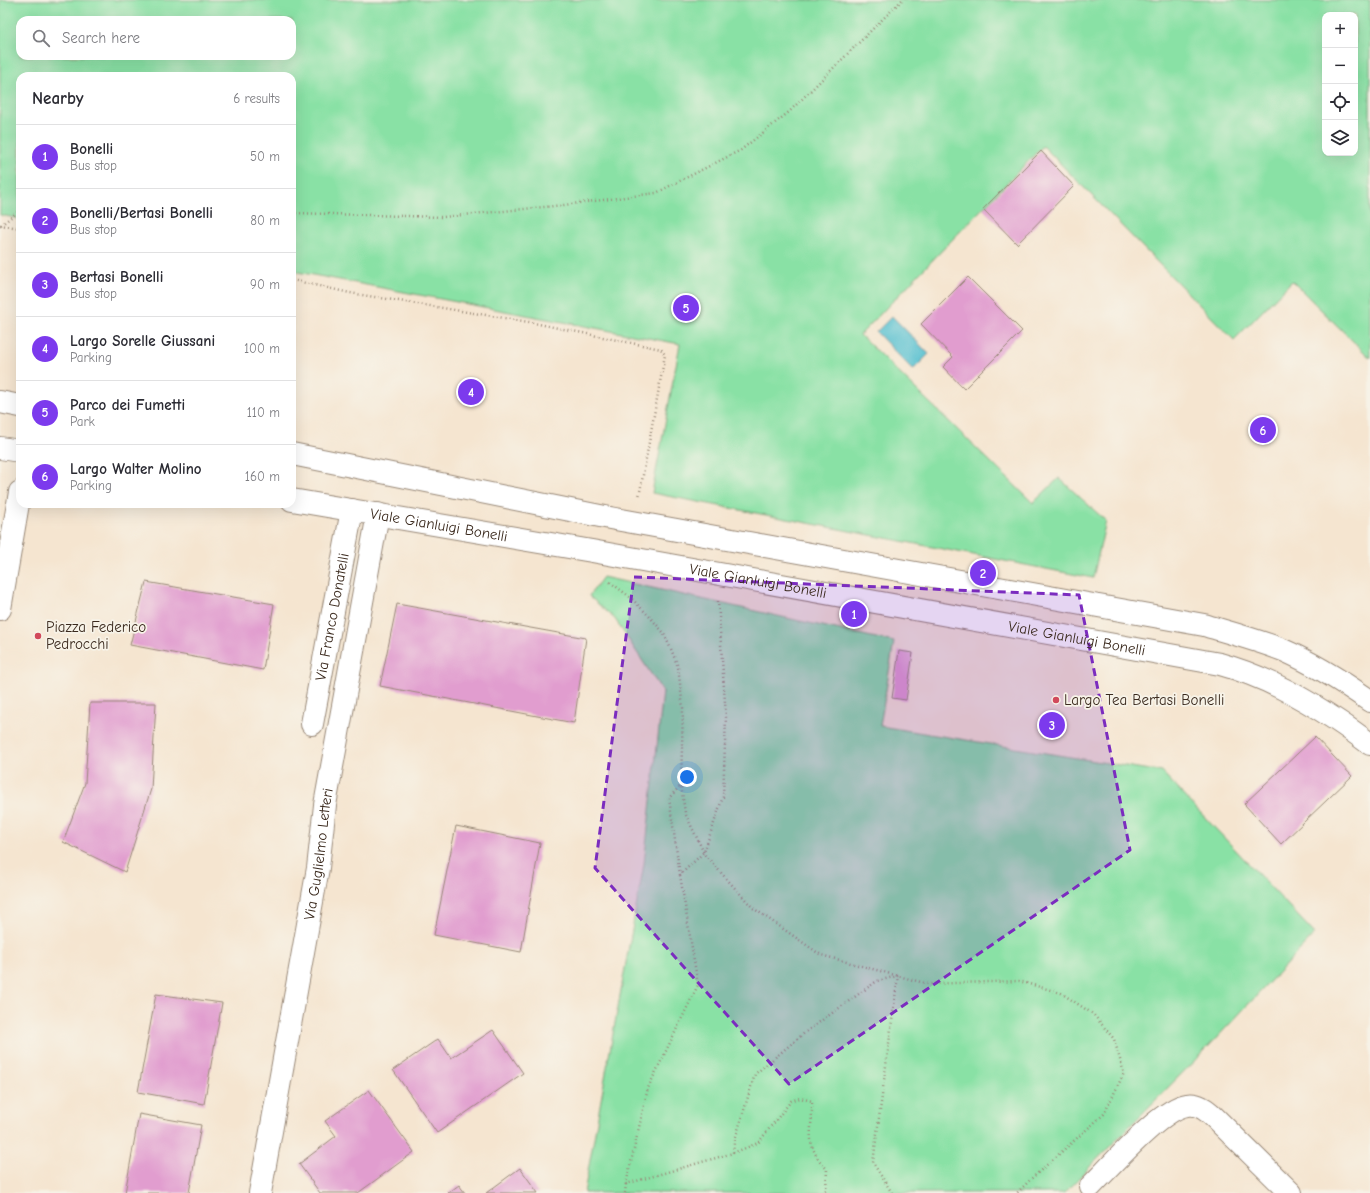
<!DOCTYPE html>
<html lang="en">
<head>
<meta charset="utf-8">
<style>
  :root { --surface:#fff; --page:#f2f2f3; --text:#2b2b33; --muted:#7c7c81; --line:#e1e1e2; --accent:#7c3aed }
  body { margin:0; font-family:"Comic Neue",sans-serif; background:var(--page); color:var(--text) }
  .controls { position:absolute; right:12px; top:12px; display:grid; overflow:hidden; border-radius:8px; box-shadow:0 4px 16px #0002 }
  .controls button { width:36px; height:36px; display:grid; place-items:center; padding:0; border:0; border-bottom:1px solid var(--line); background:var(--surface); color:var(--text); font:20px sans-serif }
  .you { position:absolute; left:687px; top:777px; width:14px; height:14px; margin:-10px; border:3px solid #fff; border-radius:50%; background:#1a73e8; box-shadow:0 0 0 6px #1a73e833 }
  .badge { display:grid; place-items:center; width:26px; height:26px; border-radius:50%; background:var(--accent); color:#fff; font-size:13px; font-weight:700 }
  .pin { position:absolute; translate:-50% -50%; border:2px solid #fff; box-shadow:0 1px 4px #0006 }
  .list { margin:0; padding:0; list-style:none }
  h2 { display:flex; justify-content:space-between; align-items:center; height:52px; margin:0; padding:0 16px; font-size:17px }
  h2 small { font-size:13px; font-weight:400; color:var(--muted) }
  .list li { display:grid; grid-template-columns:26px 1fr auto; gap:12px; align-items:center; box-sizing:border-box; height:64px; padding:0 16px; border-top:1px solid var(--line) }
  .list b { display:block; font-size:15px; white-space:nowrap }
  .list p { margin:0; font-size:13px; white-space:nowrap; color:var(--muted) }
  .list em { font-size:13px; font-style:normal; color:var(--muted) }
  .icon { flex:none; width:22px; height:22px; fill:none; stroke:currentColor; stroke-width:2; stroke-linecap:round; stroke-linejoin:round }
  .map { position:relative; flex:none; width:1370px; height:1193px; overflow:hidden }
  .search { position:absolute; background:var(--surface); box-shadow:0 4px 16px #0002; left:16px; top:16px; width:280px; height:44px; display:flex; align-items:center; gap:10px; box-sizing:border-box; padding:0 14px; border-radius:12px; color:var(--muted); font-size:15px }
  .panel { position:absolute; background:var(--surface); box-shadow:0 4px 16px #0002; left:16px; top:72px; width:280px; height:436px; border-radius:12px }
  .map>svg:first-child { display:block }
</style>
</head>
<body>
<div class="map">
<svg width="1370" height="1193" viewBox="0 0 1370 1193">
  <rect width="100%" height="100%" fill="#f7f3e8"/>
  <filter id="ink" filterUnits="userSpaceOnUse"><feTurbulence type="fractalNoise" baseFrequency=".025" numOctaves="2"/><feDisplacementMap in="SourceGraphic" scale="8" xChannelSelector="R" yChannelSelector="G"/><feConvolveMatrix kernelMatrix="1 2 1 2 8 2 1 2 1" color-interpolation-filters="sRGB"/></filter>
  <filter id="wash" filterUnits="userSpaceOnUse"><feTurbulence type="fractalNoise" baseFrequency=".012" numOctaves="4" result="noise"/><feDisplacementMap in="SourceGraphic" scale="16" xChannelSelector="R" yChannelSelector="G"/><feGaussianBlur stdDeviation="0.9" result="paint"/><feColorMatrix in="noise" values="0 0 0 0 0 0 0 0 0 0 0 0 0 0 0 0 0 1.4 0 .05"/><feComposite in="paint" operator="in"/></filter>
  <g filter="url(#wash)">
    <rect width="100%" height="100%" fill="#f5e5d0"/>
    <!-- green -->
    <g fill="#89e1a5" stroke="#628662" fill-rule="evenodd">
      <path d="M 0,0 L 1370,0 L 1370,358 L 1292,281 L 1234,340 L 1043,146 L 860,335 L 1033,503 L 1059,478 L 1106,521 L 1093,578 L 652,493 L 680,344 L 292,271 L 292,76 L 20,76 L 20,219 L 0,215 ZM 1325,15 L 1355,15 L 1355,153 L 1325,153 ZM 20,20 L 292,20 L 292,56 L 20,56 Z"/>
      <path d="M 603,577 L 894,642 L 880,726 L 1162,772 L 1315,934 L 1206,1049 L 1064,1193 L 584,1193 L 644,864 L 663,692 L 615,619 L 589,596 Z"/>
    </g>
    <!-- water -->
    <path fill="#54c0d0" stroke="#487577" d="M 892,316 L 929,354 L 913,370 L 876,332 Z"/>
    <g id="blocks">
      <!-- building -->
      <g fill="#e19dcf">
        <path d="M 1041,151 L 1074,186 L 1017,244 L 983,209 Z"/>
        <path d="M 968,277 L 1022,331 L 964,389 L 943,367 L 953,357 L 921,324 Z"/>
        <path d="M 146,582 L 274,604 L 263,670 L 130,645 Z"/>
        <path d="M 397,604 L 586,638 L 574,723 L 380,686 Z"/>
        <path d="M 899,651 L 913,653 L 906,700 L 892,698 Z"/>
        <path d="M 90,703 L 156,703 L 151,789 L 125,872 L 63,842 L 85,783 Z"/>
        <path d="M 1315,737 L 1352,776 L 1281,844 L 1244,804 Z"/>
        <path d="M 456,826 L 540,843 L 521,952 L 434,935 Z"/>
        <path d="M 156,994 L 222,1003 L 204,1104 L 138,1092 Z"/>
        <path d="M 493,1030 L 523,1073 L 437,1133 L 393,1070 L 438,1039 L 451,1058 Z"/>
        <path d="M 369,1090 L 414,1152 L 358,1193 L 320,1193 L 299,1164 L 336,1136 L 325,1121 Z"/>
        <path d="M 139,1114 L 201,1125 L 189,1193 L 125,1193 Z"/>
        <path d="M 520,1168 L 538,1193 L 486,1193 Z"/>
        <path d="M 459,1185 L 465,1193 L 448,1193 Z"/>
      </g>
    </g>
  </g>
  <g filter="url(#ink)">
    <use href="#blocks" fill-opacity="0" stroke="#988877" stroke-width="1"/>
    <g fill="none" stroke-linecap="round" stroke-linejoin="round">
      <!-- street casing -->
      <g stroke="#988877" stroke-width="24">
        <g id="street">
          <path d="M 0,402 L 20,406"/>
          <path d="M 0,448 L 20,451"/>
          <path d="M 292,454 L 610,518 L 1204,625 C 1231,633 1257,640 1283,650 C 1313,663 1343,682 1370,701"/>
          <path id="s1" d="M 292,500 L 592,551 L 1220,664 C 1275,679 1325,710 1370,744"/>
          <path d="M 0,609 L 20,492"/>
          <path id="s2" d="M 312,724 L 352,510"/>
          <path d="M 1091,1186 C 1111,1166 1162,1108 1187,1105 C 1197,1103 1207,1110 1214,1117 L 1291,1193"/>
          <path id="s3" d="M 260,1193 L 318,868 L 325,805 L 378,514"/>
        </g>
      </g>
      <!-- path -->
      <g stroke="#988877" stroke-width="2.5" stroke-dasharray="1 3" stroke-linecap="butt">
        <path d="M 292,213 L 443,217 L 564,205 L 656,193 L 741,150 L 789,112 L 902,0"/>
        <path d="M 0,225 L 20,228"/>
        <path d="M 1,225 L 20,210"/>
        <path d="M 292,280 L 350,293 L 529,322 L 661,349 L 665,355 L 639,497"/>
        <path d="M 610,582 L 630,597 L 650,617 L 663,632 L 671,649 L 678,667 L 683,708 L 681,785 L 685,813 L 705,855 L 753,908 L 821,955 L 928,984 L 1019,981 L 1061,993 L 1093,1014 L 1114,1039 L 1124,1073 L 1104,1114 L 1031,1179 L 1017,1193"/>
        <path d="M 718,601 L 726,717 L 723,797 L 704,852 L 680,875 L 698,985 L 648,1088 L 626,1184 L 733,1153 L 734,1143 L 755,1074 L 807,1031 L 877,981 L 898,976 L 873,1163 L 892,1193"/>
        <path d="M 680,875 L 669,798 L 681,785"/>
        <path d="M 733,1153 L 758,1143 L 791,1101 L 800,1098 L 812,1101 C 813,1131 803,1145 827,1169 L 826,1190 L 822,1193"/>
        <path d="M 625,1193 L 626,1184"/>
      </g>
      <!-- street -->
      <use href="#street" stroke="#fff" stroke-width="22"/>
    </g>
  </g>
  <!-- marked area -->
  <path fill="#7b2cbf" fill-opacity="0.2" stroke="#7b2cbf" stroke-width="3" stroke-dasharray="8 5" stroke-linejoin="round" d="M 634,577 L 1079,595 L 1130,850 L 789,1084 L 595,868 Z"/>
  <!-- markers -->
  <g fill="#d1495b" stroke="#f7f3e8" stroke-width="1.5">
    <circle cx="38" cy="636" r="4"/>
    <circle cx="1056" cy="700" r="4"/>
  </g>
  <g text-anchor="middle" dominant-baseline="central" stroke-width="3.5" stroke-linejoin="round" paint-order="stroke">
    <!-- street labels -->
    <g font-size="15" fill="#3b2a1e" stroke="#f7f3e8">
      <text stroke="none"><textPath href="#s1" startOffset="149">Viale Gianluigi Bonelli</textPath></text>
      <text stroke="none"><textPath href="#s1" startOffset="473">Viale Gianluigi Bonelli</textPath></text>
      <text stroke="none"><textPath href="#s2" startOffset="109">Via Franco Donatelli</textPath></text>
      <text stroke="none"><textPath href="#s1" startOffset="797">Viale Gianluigi Bonelli</textPath></text>
      <text stroke="none"><textPath href="#s3" startOffset="344">Via Guglielmo Letteri</textPath></text>
    </g>
    <!-- poi labels -->
    <g font-size="15" fill="#3b2a1e" stroke="#f7f3e8" text-anchor="start">
      <text x="46" y="627">Piazza Federico<tspan x="46" dy="17">Pedrocchi</tspan></text>
      <text x="1064" y="700">Largo Tea Bertasi Bonelli</text>
    </g>
  </g>
</svg>
<div class="controls">
<button>+</button>
<button>−</button>
<button><svg class="icon" aria-label="locate" viewBox="0 0 24 24"><circle cx="12" cy="12" r="6"/><path d="M12 2v4M12 18v4M2 12h4M18 12h4"/></svg></button>
<button><svg class="icon" aria-label="layers" viewBox="0 0 24 24"><path d="M12 4l9 5-9 5-9-5zM3 14l9 5 9-5"/></svg></button>
</div>
<div class="you"></div>
<div class="pin badge" style="left:854px;top:614px">1</div>
<div class="pin badge" style="left:983px;top:573px">2</div>
<div class="pin badge" style="left:1052px;top:725px">3</div>
<div class="pin badge" style="left:471px;top:392px">4</div>
<div class="pin badge" style="left:686px;top:308px">5</div>
<div class="pin badge" style="left:1263px;top:430px">6</div>
<div class="search"><svg class="icon" aria-label="search" viewBox="0 0 24 24"><circle cx="10" cy="10" r="6"/><path d="M15 15l6 6"/></svg>Search here</div>
<section class="panel">
<h2>Nearby<small>6 results</small></h2>
<ul class="list">
<li><span class="badge">1</span><div><b>Bonelli</b><p>Bus stop</p></div><em>50 m</em></li>
<li><span class="badge">2</span><div><b>Bonelli/Bertasi Bonelli</b><p>Bus stop</p></div><em>80 m</em></li>
<li><span class="badge">3</span><div><b>Bertasi Bonelli</b><p>Bus stop</p></div><em>90 m</em></li>
<li><span class="badge">4</span><div><b>Largo Sorelle Giussani</b><p>Parking</p></div><em>100 m</em></li>
<li><span class="badge">5</span><div><b>Parco dei Fumetti</b><p>Park</p></div><em>110 m</em></li>
<li><span class="badge">6</span><div><b>Largo Walter Molino</b><p>Parking</p></div><em>160 m</em></li>
</ul>
</section>
</div>
</body>
</html>
